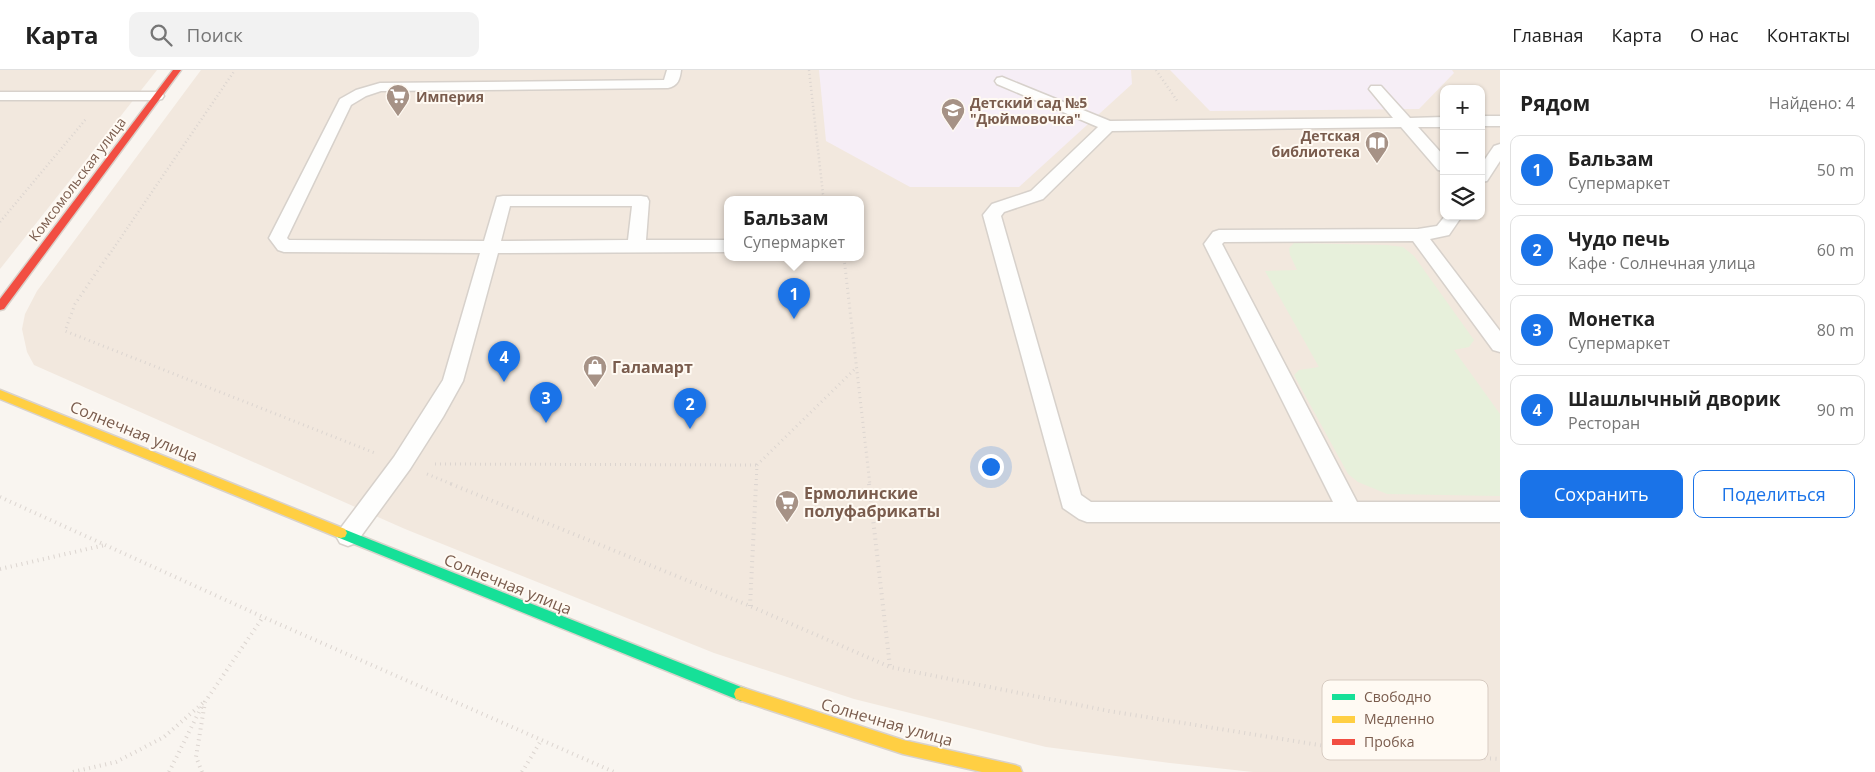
<!DOCTYPE html>
<html lang="ru">
<head>
<meta charset="utf-8">
<style>
  :root { --surface:#fff; --page:#f2f2f2; --text:#222; --muted:#767676; --line:#e0e0e0; --accent:#1a73e8 }
  body { margin:0; font-family:"Open Sans",sans-serif; background:var(--page); color:var(--text) }
  .controls { position:absolute; right:15px; top:15px; display:grid; overflow:hidden; border-radius:10px; box-shadow:0 1px 4px #0004 }
  .controls button { width:45px; height:45px; display:grid; place-items:center; padding:0; border:0; border-bottom:1px solid var(--line); background:var(--surface); color:var(--text); font:25px sans-serif }
  .you { position:absolute; left:990px; top:396px; width:18px; height:18px; margin:-12px; border:4px solid #fff; border-radius:50%; background:#1a73e8; box-shadow:0 0 0 8px #1a73e833 }
  .badge { display:grid; place-items:center; width:32px; height:32px; border-radius:50%; background:var(--accent); color:#fff; font-size:16px; font-weight:700 }
  .pin { position:absolute; translate:-50% -41px; filter:drop-shadow(0 1px 2px #0008) }
  .pin::after { content:''; position:absolute; top:26px; width:18px; height:15px; background:inherit; clip-path:polygon(0 0,100% 0,50% 100%) }
  .popup { position:absolute; left:724px; top:126px; width:140px; height:65px; box-sizing:border-box; display:grid; place-content:center; border-radius:10px; background:var(--surface); filter:drop-shadow(0 1px 4px #0005); font-size:16px; white-space:nowrap; color:var(--muted) }
  .popup b { font-size:19px; color:var(--text) }
  .popup::after { content:''; position:absolute; left:50%; top:100%; margin-left:-10px; border:10px solid transparent; border-top-color:var(--surface) }
  .list { margin:0; padding:0; list-style:none }
  h2 { display:flex; justify-content:space-between; align-items:center; height:65px; margin:0; padding:0 20px; font-size:21px }
  h2 small { font-size:16px; font-weight:400; color:var(--muted) }
  .list li { display:grid; grid-template-columns:32px 1fr auto; gap:15px; align-items:center; box-sizing:border-box; height:70px; margin:0 10px 10px; padding:0 10px; border:1px solid var(--line); border-radius:10px }
  .list b { display:block; font-size:19px; white-space:nowrap }
  .list p { margin:0; font-size:16px; white-space:nowrap; color:var(--muted) }
  .list em { font-size:16px; font-style:normal; color:var(--muted) }
  .actions { display:flex; gap:10px; padding:15px 20px }
  .actions a { flex:1; padding:11px 0; border:1px solid var(--accent); border-radius:10px; text-align:center; font-size:18px; color:var(--accent) }
  .actions .main { background:var(--accent); color:#fff }
  .icon { flex:none; width:28px; height:28px; fill:none; stroke:currentColor; stroke-width:2; stroke-linecap:round; stroke-linejoin:round }
  .map { position:relative; flex:none; width:1500px; height:702px; overflow:hidden }
  header { display:flex; align-items:center; gap:30px; box-sizing:border-box; height:70px; padding:0 25px; background:var(--surface); border-bottom:1px solid var(--line) }
  header strong { font-size:24px }
  nav { display:flex; gap:28px; margin-inline-start:auto; font-size:18px }
  .search { width:350px; height:45px; background:var(--page); display:flex; align-items:center; gap:12px; box-sizing:border-box; padding:0 18px; border-radius:10px; color:var(--muted); font-size:19px }
  main { display:flex }
  aside { flex:1; background:var(--surface) }
  .map>svg:first-child { display:block }
</style>
</head>
<body>
<header>
<strong>Карта</strong>
<div class="search"><svg class="icon" aria-label="search" viewBox="0 0 24 24"><circle cx="10" cy="10" r="6"/><path d="M15 15l6 6"/></svg>Поиск</div>
<nav><a>Главная</a><a>Карта</a><a>О нас</a><a>Контакты</a></nav>
</header>
<main>
<div class="map">
<svg width="1500" height="702" viewBox="0 0 1500 702">
  <rect width="100%" height="100%" fill="#f9f5f0"/>
  <!-- residential -->
  <g fill="#f2e8de" fill-rule="evenodd">
    <path d="M 0,0 L 157,0 L 0,199 Z"/>
    <path d="M 201,0 L 1500,0 L 1500,702 L 1253,702 L 1170,693 L 1046,677 L 854,629 L 714,583 L 405,459 L 34,295 L 27,282 L 22,259 L 25,244 L 37,221 ZM 1444,19 L 1481,19 L 1481,146 L 1444,146 ZM 728,130 L 860,130 L 860,188 L 728,188 Z"/>
  </g>
  <!-- education -->
  <g fill="#f6eef6">
    <path d="M 819,0 L 1131,0 L 1132,14 L 1019,117 L 910,117 L 826,71 Z"/>
    <path d="M 1170,0 L 1452,0 L 1454,3 L 1419,39 L 1210,41 Z"/>
  </g>
  <!-- green -->
  <path fill="#e7f0db" d="M 1294,173 L 1386,175 L 1403,177 L 1414,186 L 1474,270 L 1469,277 L 1454,280 L 1500,344 L 1500,426 L 1387,424 L 1358,412 L 1348,404 L 1294,305 L 1299,300 L 1319,297 L 1265,201 L 1297,200 L 1290,185 L 1289,178 Z"/>
  <g fill="none" stroke-linecap="round" stroke-linejoin="round">
    <!-- lane casing -->
    <g stroke="#d7d1cb" stroke-width="3">
      <g id="lane">
        <path d="M 667,0 L 681,0 C 680,9 678,16 668,18 L 381,21 L 366,26 L 351,35 L 287,168 L 289,170 L 484,171 L 497,127 L 503,126 L 641,126 L 647,127 L 649,131 L 646,170 L 728,170 L 728,182 L 498,183 L 463,311 L 443,347 L 410,399 L 356,473 L 348,476 L 340,473 L 336,466 L 340,459 L 394,387 L 443,310 L 480,183 L 284,182 L 278,180 L 269,168 L 340,29 L 356,20 L 380,13 L 664,10 ZM 510,136 L 632,136 L 628,170 L 501,171 Z"/>
        <path d="M 1002,7 L 1110,51 L 1393,48 L 1369,19 L 1371,16 L 1381,16 L 1410,48 L 1444,47 L 1444,57 L 1418,57 L 1444,86 L 1444,101 L 1438,100 L 1401,57 L 1112,61 L 1043,129 L 1004,142 L 1001,146 L 1081,425 L 1091,432 L 1333,432 L 1204,174 L 1213,162 L 1219,160 L 1418,159 L 1437,156 L 1445,146 L 1462,146 L 1449,165 L 1430,169 L 1500,261 L 1500,282 L 1493,280 L 1413,171 L 1224,172 L 1222,174 L 1357,432 L 1500,432 L 1500,452 L 1087,452 L 1079,449 L 1063,438 L 983,145 L 992,134 L 1031,121 L 1098,57 L 997,14 L 995,11 L 997,8 Z"/>
        <path d="M 0,22 L 157,22 L 162,23 L 164,26 L 162,29 L 157,30 L 0,30 Z"/>
        <rect x="1481" y="46" width="19" height="10"/>
        <path d="M 1500,74 L 1500,91 L 1487,111 L 1481,112 L 1481,95 L 1494,76 Z"/>
      </g>
    </g>
    <!-- fast casing -->
    <g stroke="#d9d2cb" stroke-width="3">
      <path id="fast" d="M 341,458 L 746,619 L 748,624 L 746,629 L 741,631 L 337,467 L 335,463 L 337,459 Z"/>
    </g>
    <!-- slow casing -->
    <g stroke="#d9d2cb" stroke-width="3">
      <g id="slow">
        <path d="M 0,320 L 345,459 L 347,463 L 345,467 L 341,468 L 337,467 L 0,329 Z"/>
        <path d="M 741,617 L 903,670 L 1015,695 L 1020,697 L 1022,702 L 982,702 L 903,684 L 736,629 L 734,624 L 736,619 Z"/>
      </g>
    </g>
    <!-- jam casing -->
    <g stroke="#d9d2cb" stroke-width="3">
      <path id="jam" d="M 173,0 L 181,0 L 4,239 L 0,240 L 0,229 Z"/>
    </g>
    <!-- path-far2 -->
    <g stroke="#dcd5d0" stroke-width="2.5" stroke-dasharray="1 3" stroke-linecap="butt">
      <path d="M 809,0 L 823,124 L 826,130"/>
      <path d="M 1156,0 L 1178,32"/>
      <path d="M 0,152 L 86,49"/>
      <path d="M 109,185 L 235,0"/>
    </g>
    <!-- path-far1 -->
    <g stroke="#dcd5d0" stroke-width="3" stroke-dasharray="1 4" stroke-linecap="butt">
      <path d="M 109,184 L 75,234 L 65,261 L 375,383"/>
      <path d="M 844,188 L 870,415"/>
      <path d="M 435,394 L 757,395"/>
      <path d="M 427,404 L 454,415"/>
      <path d="M 756,415 L 757,395 L 856,298"/>
    </g>
    <!-- path -->
    <g stroke="#dcd5d0" stroke-width="4" stroke-dasharray="1 4.5" stroke-linecap="butt">
      <path d="M 451,414 L 750,536 L 890,597"/>
      <path d="M 869,414 L 890,597 L 1109,641 L 1356,681 L 1500,689"/>
      <path d="M 0,427 L 263,547 L 614,702"/>
      <path d="M 0,499 L 105,475"/>
      <path d="M 750,536 L 756,414"/>
      <path d="M 73,702 L 116,692 L 164,667 L 204,632"/>
      <path d="M 169,702 L 203,634"/>
      <path d="M 202,702 L 196,687 L 205,632 L 263,547"/>
      <path d="M 522,702 L 542,669"/>
    </g>
    <!-- lane -->
    <use href="#lane" fill="#fefefd" fill-rule="evenodd"/>
    <!-- fast -->
    <use href="#fast" fill="#16e098" fill-rule="evenodd"/>
    <!-- slow -->
    <use href="#slow" fill="#ffcf43" fill-rule="evenodd"/>
    <!-- jam -->
    <use href="#jam" fill="#f24e42" fill-rule="evenodd"/>
  </g>
  <!-- icons -->
  <defs>
    <g id="supermarket-pin" transform="scale(1.25)"><path d="M0 17L-7.5 6A9.5 9.5 0 1 1 7.5 6Z" fill="#a69286" stroke="#fffaf3"/><path d="M-6-5.5h2.5l.6 2H6L4.5 2H-2.5L-4.4-4H-6ZM-1.5 3.2a1.3 1.3 0 1 0 .1 0ZM3 3.2a1.3 1.3 0 1 0 .1 0Z" fill="#fff"/></g>
    <g id="school-pin" transform="scale(1.25)"><path d="M0 17L-7.5 6A9.5 9.5 0 1 1 7.5 6Z" fill="#a69286" stroke="#fffaf3"/><path d="M0-5L7-2L0 1L-7-2ZM-4 1L0 2.5L4 1V4Q0 6-4 4Z" fill="#fff"/></g>
    <g id="library-pin" transform="scale(1.25)"><path d="M0 17L-7.5 6A9.5 9.5 0 1 1 7.5 6Z" fill="#a69286" stroke="#fffaf3"/><path d="M-6-4Q-3-5.5-.7-3.5V5Q-3 3-6 4ZM6-4Q3-5.5 .7-3.5V5Q3 3 6 4Z" fill="#fff"/></g>
    <g id="shop-pin" transform="scale(1.25)"><path d="M0 17L-7.5 6A9.5 9.5 0 1 1 7.5 6Z" fill="#a69286" stroke="#fffaf3"/><path d="M-5-2.5h2.3a2.7 3.5 0 0 1 5.4 0H5L5.5 6h-11ZM-1.5-2.5h3a1.5 2.3 0 0 0-3 0Z" fill="#fff"/></g>
  </defs>
  <g fill-rule="evenodd">
    <use href="#supermarket-pin" x="398" y="26"/>
    <use href="#school-pin" x="953" y="40"/>
    <use href="#library-pin" x="1377" y="73"/>
    <use href="#shop-pin" x="595" y="297"/>
    <use href="#supermarket-pin" x="787" y="432"/>
  </g>
  <g text-anchor="middle" dominant-baseline="central" stroke-width="4" stroke-linejoin="round" paint-order="stroke">
    <!-- far-poi labels -->
    <g font-size="14" font-weight="bold" fill="#7a5c4d" stroke="#fffaf3" text-anchor="start">
      <text x="416" y="26">Империя</text>
      <text x="970" y="32">Детский сад №5<tspan x="970" dy="16">"Дюймовочка"</tspan></text>
      <text x="1360" y="65" text-anchor="end">Детская<tspan x="1360" dy="16">библиотека</tspan></text>
    </g>
    <!-- far-street labels -->
    <g font-size="14" fill="#7a5c4d" stroke="#fffaf3">
      <text transform="translate(77 109) rotate(-53)">Комсомольская улица</text>
    </g>
    <!-- poi labels -->
    <g font-size="16" font-weight="bold" fill="#7a5c4d" stroke="#fffaf3" text-anchor="start">
      <text x="612" y="297">Галамарт</text>
      <text x="804" y="423">Ермолинские<tspan x="804" dy="18">полуфабрикаты</tspan></text>
    </g>
    <!-- street labels -->
    <g font-size="16" fill="#7a5c4d" stroke="#fffaf3">
      <text transform="translate(134 361) rotate(22)">Солнечная улица</text>
      <text transform="translate(508 514) rotate(22)">Солнечная улица</text>
      <text transform="translate(887 652) rotate(16)">Солнечная улица</text>
    </g>
  </g>
  <!-- legend -->
  <rect x="1322" y="610" width="166" height="80" rx="8" fill="#fffaf3" stroke="#d7cbc1" stroke-width="1"/>
  <rect x="1332" y="624" width="23" height="6" fill="#16e098"/>
  <rect x="1332" y="646" width="23" height="7" fill="#ffcf43"/>
  <rect x="1332" y="669" width="23" height="6" fill="#f24e42"/>
  <g font-size="14" fill="#7a5c4d">
    <text x="1364" y="632">Свободно</text>
    <text x="1364" y="654">Медленно</text>
    <text x="1364" y="677">Пробка</text>
  </g>
</svg>
<div class="controls">
<button>+</button>
<button>−</button>
<button><svg class="icon" aria-label="layers" viewBox="0 0 24 24"><path d="M12 4l9 5-9 5-9-5zM3 14l9 5 9-5"/></svg></button>
</div>
<div class="you"></div>
<div class="pin badge" style="left:794px;top:249px">1</div>
<div class="popup"><b>Бальзам</b>Супермаркет</div>
<div class="pin badge" style="left:690px;top:359px">2</div>
<div class="pin badge" style="left:546px;top:353px">3</div>
<div class="pin badge" style="left:504px;top:312px">4</div>
</div>
<aside>
<h2>Рядом<small>Найдено: 4</small></h2>
<ul class="list">
<li><span class="badge">1</span><div><b>Бальзам</b><p>Супермаркет</p></div><em>50 m</em></li>
<li><span class="badge">2</span><div><b>Чудо печь</b><p>Кафе · Солнечная улица</p></div><em>60 m</em></li>
<li><span class="badge">3</span><div><b>Монетка</b><p>Супермаркет</p></div><em>80 m</em></li>
<li><span class="badge">4</span><div><b>Шашлычный дворик</b><p>Ресторан</p></div><em>90 m</em></li>
</ul>
<div class="actions"><a class="main">Сохранить</a><a>Поделиться</a></div>
</aside>
</main>
</body>
</html>
